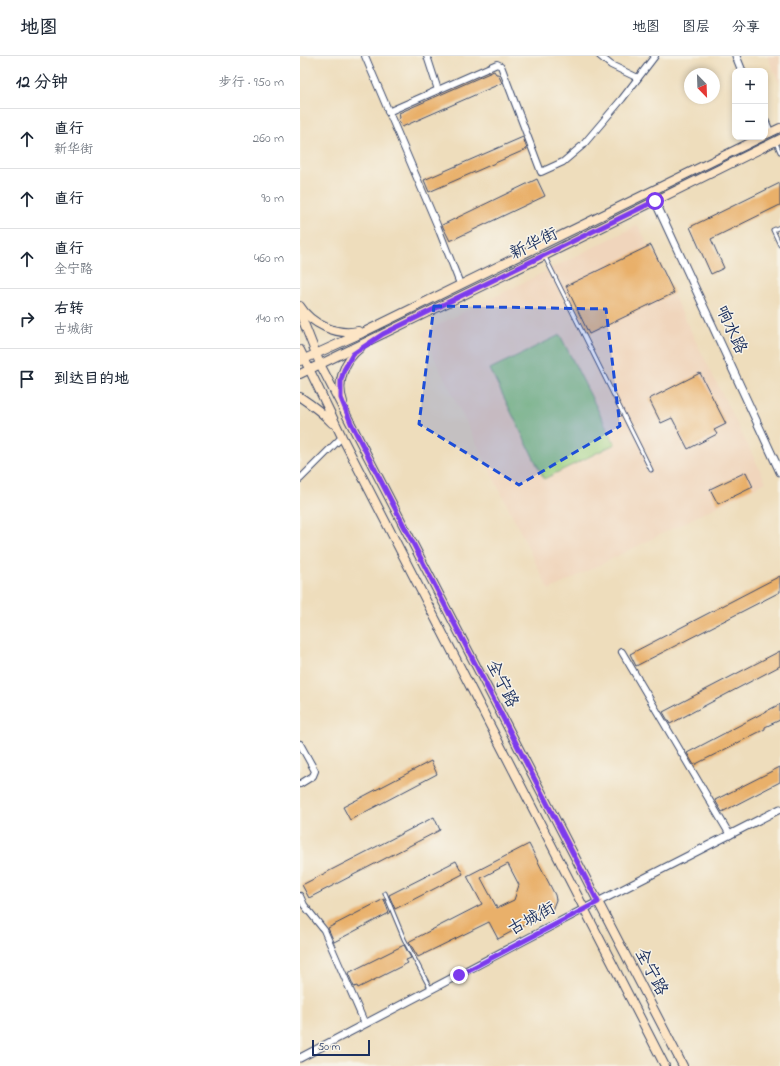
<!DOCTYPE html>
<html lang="zh">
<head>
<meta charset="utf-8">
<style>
  :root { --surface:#fff; --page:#f6f6f7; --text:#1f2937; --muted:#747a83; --line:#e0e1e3 }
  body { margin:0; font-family:"Indie Flower","LXGW WenKai TC",sans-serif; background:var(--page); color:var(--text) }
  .controls { position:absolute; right:12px; top:12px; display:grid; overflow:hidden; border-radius:8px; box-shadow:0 2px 6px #0003 }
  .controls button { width:36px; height:36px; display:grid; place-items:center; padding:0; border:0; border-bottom:1px solid var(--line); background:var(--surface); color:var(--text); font:20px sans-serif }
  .compass { position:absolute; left:384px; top:12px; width:36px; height:36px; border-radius:50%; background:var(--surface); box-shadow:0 2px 6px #0003; rotate:157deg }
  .scale { position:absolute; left:12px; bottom:10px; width:58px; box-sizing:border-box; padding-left:4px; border:2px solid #1b2f5e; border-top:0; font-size:11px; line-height:14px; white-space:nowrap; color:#1b2f5e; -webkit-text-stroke:3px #f7f3e8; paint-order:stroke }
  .stop { position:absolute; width:12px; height:12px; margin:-9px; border:3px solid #7c3aed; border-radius:50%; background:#fff }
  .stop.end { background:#7c3aed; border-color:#fff; box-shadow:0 1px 4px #0008 }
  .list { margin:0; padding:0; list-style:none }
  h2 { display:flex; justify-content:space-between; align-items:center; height:52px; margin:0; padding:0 16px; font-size:17px }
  h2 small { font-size:13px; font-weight:400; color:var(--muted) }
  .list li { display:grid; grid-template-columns:26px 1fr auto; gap:12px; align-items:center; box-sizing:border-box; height:60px; padding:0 16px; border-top:1px solid var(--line) }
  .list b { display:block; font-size:15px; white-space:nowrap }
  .list p { margin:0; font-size:13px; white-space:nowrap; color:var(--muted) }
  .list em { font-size:13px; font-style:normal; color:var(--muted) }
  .icon { flex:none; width:22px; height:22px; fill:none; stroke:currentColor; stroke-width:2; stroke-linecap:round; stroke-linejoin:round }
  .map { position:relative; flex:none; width:480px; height:1010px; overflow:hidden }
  header { display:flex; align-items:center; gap:24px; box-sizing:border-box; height:56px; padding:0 20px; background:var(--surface); border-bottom:1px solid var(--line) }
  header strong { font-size:19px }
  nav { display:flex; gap:22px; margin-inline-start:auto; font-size:14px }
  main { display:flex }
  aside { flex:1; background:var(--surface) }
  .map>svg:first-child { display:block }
</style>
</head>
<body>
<header>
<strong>地图</strong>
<nav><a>地图</a><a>图层</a><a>分享</a></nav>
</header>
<main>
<aside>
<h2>12 分钟<small>步行 · 950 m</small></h2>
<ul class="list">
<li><svg class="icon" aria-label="ahead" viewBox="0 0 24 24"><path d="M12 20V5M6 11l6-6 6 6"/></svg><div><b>直行</b><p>新华街</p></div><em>260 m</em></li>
<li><svg class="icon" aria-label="ahead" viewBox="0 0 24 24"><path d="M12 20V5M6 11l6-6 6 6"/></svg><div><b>直行</b></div><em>90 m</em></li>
<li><svg class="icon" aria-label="ahead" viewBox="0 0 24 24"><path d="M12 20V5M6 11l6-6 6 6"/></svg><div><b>直行</b><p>全宁路</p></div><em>460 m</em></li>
<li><svg class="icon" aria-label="right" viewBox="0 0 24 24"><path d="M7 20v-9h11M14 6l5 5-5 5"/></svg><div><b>右转</b><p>古城街</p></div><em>140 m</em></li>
<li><svg class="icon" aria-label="arrive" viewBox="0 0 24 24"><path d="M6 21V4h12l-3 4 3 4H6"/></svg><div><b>到达目的地</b></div></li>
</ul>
</aside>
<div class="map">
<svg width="480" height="1010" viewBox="0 0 480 1010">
  <rect width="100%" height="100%" fill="#f7f3e8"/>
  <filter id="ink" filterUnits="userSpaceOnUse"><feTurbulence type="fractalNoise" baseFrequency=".025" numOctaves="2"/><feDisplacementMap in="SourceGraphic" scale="8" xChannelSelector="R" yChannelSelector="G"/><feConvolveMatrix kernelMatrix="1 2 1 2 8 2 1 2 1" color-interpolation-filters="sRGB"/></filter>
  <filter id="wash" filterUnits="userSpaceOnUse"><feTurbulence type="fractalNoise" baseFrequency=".012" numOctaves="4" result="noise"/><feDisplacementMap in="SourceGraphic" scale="16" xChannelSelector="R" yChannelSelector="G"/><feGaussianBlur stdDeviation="0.9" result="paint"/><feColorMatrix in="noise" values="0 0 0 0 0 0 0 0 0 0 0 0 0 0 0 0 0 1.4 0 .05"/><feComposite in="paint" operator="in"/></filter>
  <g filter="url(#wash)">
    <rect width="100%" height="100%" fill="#eeddbc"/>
    <!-- built -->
    <g fill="#f0d5bc">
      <path d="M 467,0 L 480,0 L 480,28 Z"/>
      <path d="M 338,169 L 466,426 L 249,534 L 122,277 Z"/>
    </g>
    <!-- green -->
    <path fill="#9bd081" stroke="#5b8070" d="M 260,279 L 315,388 L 244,423 L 190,313 Z"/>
    <g id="blocks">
      <!-- building -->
      <g fill="#e9b06b" fill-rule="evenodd">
        <path d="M 194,15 L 196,18 L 198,18 L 202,27 L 102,71 L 98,63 L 100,62 L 99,57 Z"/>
        <path d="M 223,81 L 227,93 L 129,136 L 124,124 Z"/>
        <path d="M 237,123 L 245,140 L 150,185 L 142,169 Z"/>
        <path d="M 480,127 L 480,149 L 411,183 L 424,212 L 411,218 L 390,171 Z"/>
        <path d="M 351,189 L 374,237 L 289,278 L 266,230 Z"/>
        <path d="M 400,317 L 426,368 L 414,374 L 417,378 L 388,393 L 372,362 L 361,367 L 349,343 Z"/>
        <path d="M 446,416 L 453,431 L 418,448 L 410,433 Z"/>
        <path d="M 480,520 L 480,536 L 336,610 L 330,598 Z"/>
        <path d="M 480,595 L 480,610 L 370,668 L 363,656 Z"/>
        <path d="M 480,648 L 480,664 L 465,671 L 465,673 L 394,709 L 387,697 Z"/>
        <path d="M 131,705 L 137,718 L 50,764 L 43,751 Z"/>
        <path d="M 480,711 L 480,726 L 422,756 L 415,744 Z"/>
        <path d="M 134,761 L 140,774 L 9,842 L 2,829 Z"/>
        <path d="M 229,788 L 255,839 L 256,844 L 252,854 L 198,883 L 189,866 L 118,901 L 109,886 L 110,885 L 182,848 L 167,820 ZM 208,808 L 219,829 L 214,844 L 197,852 L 181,822 Z"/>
        <path d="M 156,805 L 163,818 L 95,853 L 89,839 Z"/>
        <path d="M 84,843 L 89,857 L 34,886 L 28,872 Z"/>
        <path d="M 104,889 L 111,902 L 106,904 L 108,907 L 58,932 L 57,930 L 54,931 L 48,917 Z"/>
      </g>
    </g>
  </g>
  <g filter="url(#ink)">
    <use href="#blocks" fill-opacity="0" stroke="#3b496c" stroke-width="1"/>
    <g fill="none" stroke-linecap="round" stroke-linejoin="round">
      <!-- service casing -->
      <g stroke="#3b496c" stroke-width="5">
        <g id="service">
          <path d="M 476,87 L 480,96"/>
          <path d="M 480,171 L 473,174 L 480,189"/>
          <path d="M 245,201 L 351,414"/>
          <path d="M 85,837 L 104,883 L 131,934"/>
        </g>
      </g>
      <!-- minor casing -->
      <g stroke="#3b496c" stroke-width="8">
        <g id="minor">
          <path d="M 65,0 L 137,169 L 160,228"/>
          <path d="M 127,0 L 138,34"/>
          <path d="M 300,0 L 311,9 L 338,22"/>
          <path d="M 88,56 L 197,8 L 201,10 L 241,116 L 263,106 L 283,89 L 322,43 L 355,0"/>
          <path d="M 0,423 L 42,381"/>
          <path d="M 322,596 L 430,779"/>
          <path d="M 0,688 L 15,715 L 13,720 L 0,728"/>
          <path d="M 0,840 L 4,849 L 24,874 L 65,968"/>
        </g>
      </g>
      <!-- tertiary casing -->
      <g stroke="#3b496c" stroke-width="9">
        <g id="tertiary">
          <path d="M 436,0 L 442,15"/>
          <path d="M 465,65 L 470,77"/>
          <path d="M 355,145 L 480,416"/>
          <path d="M 0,1002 L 284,853 L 480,753"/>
        </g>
      </g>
      <!-- secondary casing -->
      <g stroke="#3b496c" stroke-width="10">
        <g id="secondary">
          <path d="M 465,79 L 480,72"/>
          <path d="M 0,250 C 11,268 37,280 58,275"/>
          <path d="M 0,257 L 20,308 L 383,1010"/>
          <path d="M 0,294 L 42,381 L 365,1010"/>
          <path d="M 0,305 L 62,277 L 462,81"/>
          <path d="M 0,318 L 244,200 L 480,83"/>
          <path d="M 0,341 C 12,349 22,356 32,367"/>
          <path d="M 43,346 C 36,327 44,304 60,292"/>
        </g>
      </g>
      <!-- service -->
      <use href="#service" stroke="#fff" stroke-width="3"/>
      <!-- minor -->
      <use href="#minor" stroke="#fff" stroke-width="6"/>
      <!-- tertiary -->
      <use href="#tertiary" stroke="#fff" stroke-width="7"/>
      <!-- secondary -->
      <use href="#secondary" stroke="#fde5c5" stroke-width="8"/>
    </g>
  </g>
  <g fill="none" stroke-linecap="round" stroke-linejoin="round" filter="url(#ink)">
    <!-- route -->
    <path stroke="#7c3aed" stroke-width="5" d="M 159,919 L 298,846 L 51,367 L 41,342 L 41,324 L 44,314 L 53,298 L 83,278 L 355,145"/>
  </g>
  <!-- marked area -->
  <path fill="#1d4ed8" fill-opacity="0.2" stroke="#1d4ed8" stroke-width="3" stroke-dasharray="8 5" stroke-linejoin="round" d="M 134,250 L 306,253 L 320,370 L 219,429 L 119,368 Z"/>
  <g text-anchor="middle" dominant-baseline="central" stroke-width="3" stroke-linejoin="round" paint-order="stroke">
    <!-- street labels -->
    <g font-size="17" fill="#1b2f5e" stroke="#f7f3e8">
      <text transform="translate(234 188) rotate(-26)">新华街</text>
      <text transform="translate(431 274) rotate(65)">响水路</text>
      <text transform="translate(202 628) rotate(63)">全宁路</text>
      <text transform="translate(232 863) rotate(-28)">古城街</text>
      <text transform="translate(351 916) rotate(62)">全宁路</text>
    </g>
  </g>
</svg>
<div class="controls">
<button>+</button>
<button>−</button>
</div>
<svg class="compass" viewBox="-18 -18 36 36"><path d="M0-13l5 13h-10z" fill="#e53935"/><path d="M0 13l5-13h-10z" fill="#747a83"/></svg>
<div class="scale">50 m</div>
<div class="stop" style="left:355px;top:145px"></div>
<div class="stop end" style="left:159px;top:919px"></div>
</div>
</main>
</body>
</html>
